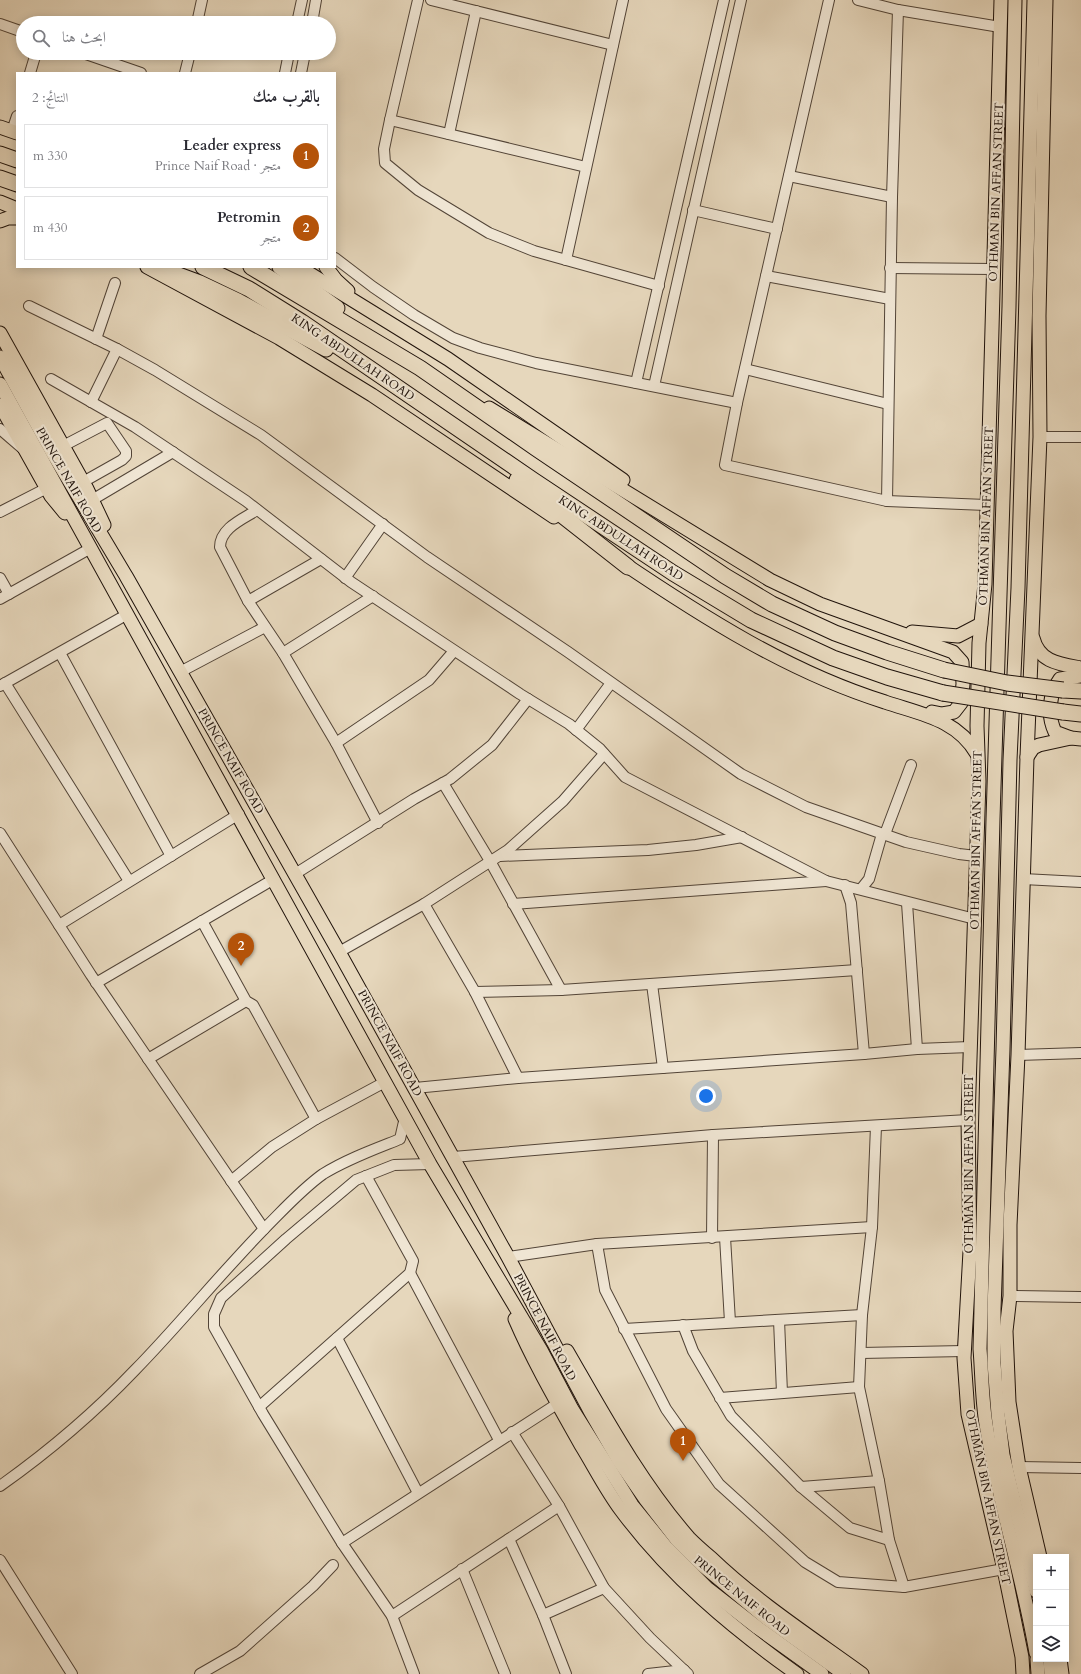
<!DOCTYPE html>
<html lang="ar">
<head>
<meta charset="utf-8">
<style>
  :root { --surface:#fff; --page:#f7f7f7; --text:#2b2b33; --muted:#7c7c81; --line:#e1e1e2; --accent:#b45309 }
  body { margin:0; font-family:Cardo,Amiri,serif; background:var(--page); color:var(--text); direction:rtl }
  .controls { position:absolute; right:12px; bottom:12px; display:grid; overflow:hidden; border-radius:0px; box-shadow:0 2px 10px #0003 }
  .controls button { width:36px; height:36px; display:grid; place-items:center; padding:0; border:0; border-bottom:1px solid var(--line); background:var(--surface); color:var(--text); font:20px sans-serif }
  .you { position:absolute; left:706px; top:1096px; width:14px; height:14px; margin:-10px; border:3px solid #fff; border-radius:50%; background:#1a73e8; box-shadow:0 0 0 6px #1a73e833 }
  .badge { display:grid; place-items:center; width:26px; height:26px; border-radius:50%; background:var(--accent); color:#fff; font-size:13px; font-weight:700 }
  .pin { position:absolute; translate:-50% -33px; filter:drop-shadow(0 1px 2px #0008) }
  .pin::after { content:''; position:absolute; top:21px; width:14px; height:12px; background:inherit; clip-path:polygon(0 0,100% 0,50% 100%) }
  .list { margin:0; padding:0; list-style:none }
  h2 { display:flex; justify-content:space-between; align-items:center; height:52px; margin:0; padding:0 16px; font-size:17px }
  h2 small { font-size:13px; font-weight:400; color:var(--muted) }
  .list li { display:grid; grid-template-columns:26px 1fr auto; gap:12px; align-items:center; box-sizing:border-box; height:64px; margin:0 8px 8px; padding:0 8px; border:1px solid var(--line); border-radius:0px }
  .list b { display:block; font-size:15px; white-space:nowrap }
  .list p { margin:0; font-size:13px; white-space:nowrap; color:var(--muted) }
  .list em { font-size:13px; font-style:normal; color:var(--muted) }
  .icon { flex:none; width:22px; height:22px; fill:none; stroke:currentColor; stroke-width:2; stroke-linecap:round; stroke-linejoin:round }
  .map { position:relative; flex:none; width:1081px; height:1674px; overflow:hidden; direction:ltr }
  .search { position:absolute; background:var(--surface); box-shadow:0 2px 10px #0003; left:16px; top:16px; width:320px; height:44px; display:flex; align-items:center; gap:10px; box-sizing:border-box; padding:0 14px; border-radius:22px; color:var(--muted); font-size:15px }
  .panel { position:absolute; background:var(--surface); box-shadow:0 2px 10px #0003; left:16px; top:72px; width:320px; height:196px; border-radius:0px; direction:rtl }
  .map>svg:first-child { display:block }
</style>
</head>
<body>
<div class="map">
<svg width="1081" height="1674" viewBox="0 0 1081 1674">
  <rect width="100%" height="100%" fill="#e6d7bc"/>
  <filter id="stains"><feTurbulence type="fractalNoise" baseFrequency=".005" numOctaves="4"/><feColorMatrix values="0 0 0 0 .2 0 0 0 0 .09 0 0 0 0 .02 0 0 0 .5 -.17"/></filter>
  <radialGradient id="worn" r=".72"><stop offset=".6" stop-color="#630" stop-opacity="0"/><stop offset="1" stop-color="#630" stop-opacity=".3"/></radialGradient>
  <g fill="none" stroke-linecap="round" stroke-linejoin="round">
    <!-- minor casing -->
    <g stroke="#524437" stroke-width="12">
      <g id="minor">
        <path d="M 418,0 L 390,120 L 384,149 L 385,163 L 418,190 L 489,233 L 534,251 L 659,286"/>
        <path d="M 431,0 L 613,45"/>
        <path d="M 829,0 L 737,403 L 725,465 L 887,501 L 986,505"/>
        <path d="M 858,0 L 898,10 L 1000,27"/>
        <path d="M 197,23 L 202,0"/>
        <path d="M 297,23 L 302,0"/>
        <path d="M 312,23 L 316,0"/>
        <path d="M 0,24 L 23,32"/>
        <path d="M 83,53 L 141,73"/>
        <path d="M 30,73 L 36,53"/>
        <path d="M 185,73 L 190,53"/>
        <path d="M 285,73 L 289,53"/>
        <path d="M 301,73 L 305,53"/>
        <path d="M 390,120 L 586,167"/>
        <path d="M 12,131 L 17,116"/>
        <path d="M 449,134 L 476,11"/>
        <path d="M 789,176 L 892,197"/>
        <path d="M 693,210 L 777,229"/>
        <path d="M 335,258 L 373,287 L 414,315 L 453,338 L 480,348 L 536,363 L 737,403"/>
        <path d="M 566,260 L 623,0"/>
        <path d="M 890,268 L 993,269"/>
        <path d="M 766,276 L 890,299"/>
        <path d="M 29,306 L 117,349 L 155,370 L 261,435 L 427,557 L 568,652 L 741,774 L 806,807 L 906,842 L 959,854 L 976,856"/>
        <path d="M 96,339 L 115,283"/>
        <path d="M 745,369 L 888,404"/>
        <path d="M 51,379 L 135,427 L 246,501 L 351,582 L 520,694 L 569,724 L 600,749 L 625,777 L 826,881 L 975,919"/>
        <path d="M 636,383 L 724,0"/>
        <path d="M 654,386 L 741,0"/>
        <path d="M 91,402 L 117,349"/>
        <path d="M 0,429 L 22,448"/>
        <path d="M 1040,437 L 1081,437"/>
        <path d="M 63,446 L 107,423 L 126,451 L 126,456 L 122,460 L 83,482"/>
        <path d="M 92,500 L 173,452"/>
        <path d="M 887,501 L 892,197 L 898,10"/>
        <path d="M 257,510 C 243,519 220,528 220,547 L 248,601 L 283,653 L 336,743 L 378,823"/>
        <path d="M 0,512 L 47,488"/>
        <path d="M 0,578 L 9,594"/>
        <path d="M 345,578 L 383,524"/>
        <path d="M 0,599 L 91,548"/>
        <path d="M 248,601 L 321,559"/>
        <path d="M 60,653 L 171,856"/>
        <path d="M 283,653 L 373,596"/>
        <path d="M 180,672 L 265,627"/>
        <path d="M 5,683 L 129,881"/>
        <path d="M 0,686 L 126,615"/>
        <path d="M 576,730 L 611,683"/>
        <path d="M 336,743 L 429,680 L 454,651"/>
        <path d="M 443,783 L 490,861 L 561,990"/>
        <path d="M 0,833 L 91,975 L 264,1229"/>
        <path d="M 885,834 L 911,765"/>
        <path d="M 500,856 L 648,850 L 696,845 L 742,837"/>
        <path d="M 295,874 L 414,799 L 450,779 L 492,745 L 528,699"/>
        <path d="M 1023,879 L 1081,882"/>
        <path d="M 845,885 L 851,903 L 864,1054"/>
        <path d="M 861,889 L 869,879 L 882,834"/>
        <path d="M 907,903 L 917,1049"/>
        <path d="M 424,904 L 475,992 L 518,1078"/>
        <path d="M 513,904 L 826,881"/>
        <path d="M 202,921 L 246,1001 L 253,1005 L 316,1119"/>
        <path d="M 59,925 L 239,814"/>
        <path d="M 339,952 L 424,904 L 508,850 L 563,801 L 604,754"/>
        <path d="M 96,983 L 274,879"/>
        <path d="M 652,984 L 663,1068"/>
        <path d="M 475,992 L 561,990 L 857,970"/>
        <path d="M 1018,1055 L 1081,1053"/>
        <path d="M 148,1059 L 246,1001"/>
        <path d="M 415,1088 L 518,1078 L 864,1054 L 917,1049 L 970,1047"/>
        <path d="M 876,1126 L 872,1227 L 862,1315 L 859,1387 L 879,1481 L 889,1540 L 904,1587"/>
        <path d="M 453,1157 L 713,1135 L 968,1120"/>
        <path d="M 231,1181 L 272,1147 L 316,1119 L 385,1082"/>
        <path d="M 725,1237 L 730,1322"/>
        <path d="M 712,1238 L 713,1135"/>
        <path d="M 597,1244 L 605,1290 L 666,1409 L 719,1484 L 805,1562 L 838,1582 L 904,1587 L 1004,1569"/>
        <path d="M 508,1257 L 597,1244 L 872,1227"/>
        <path d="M 410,1273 L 499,1440"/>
        <path d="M 1010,1296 L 1081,1297"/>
        <path d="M 779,1320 L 782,1393"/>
        <path d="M 683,1325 L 693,1351 L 731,1416 L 801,1487 L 850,1528 L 889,1540"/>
        <path d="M 624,1329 L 862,1315"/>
        <path d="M 337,1338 L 418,1493"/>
        <path d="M 861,1353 L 964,1351"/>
        <path d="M 720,1398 L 859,1387"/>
        <path d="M 259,1407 L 410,1273 L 413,1261 L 366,1176"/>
        <path d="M 512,1432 L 559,1506 L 604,1588 L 650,1638 L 688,1674"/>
        <path d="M 1019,1467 L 1081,1468"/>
        <path d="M 0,1486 C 48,1452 94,1413 135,1370 C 180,1324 220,1274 266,1227 C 284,1209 302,1189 323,1174 C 347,1159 375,1149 400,1139 L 405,1117"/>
        <path d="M 801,1487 L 879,1481"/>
        <path d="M 509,1539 L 543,1615 L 566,1674"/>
        <path d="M 342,1543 L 557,1404"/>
        <path d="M 0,1560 L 72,1674"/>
        <path d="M 462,1569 L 505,1674"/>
        <path d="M 543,1615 L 604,1588"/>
        <path d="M 392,1616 L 559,1506"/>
        <path d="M 200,1674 L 240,1651 L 313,1586 L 333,1565"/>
        <path d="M 414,1674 L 392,1616 L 342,1543 L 263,1414 L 214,1327 L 214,1314 L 221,1298 L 286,1239 L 356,1180 L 394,1165 L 430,1164"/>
        <path d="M 648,1674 L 684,1670"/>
      </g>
    </g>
    <!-- major casing -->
    <g stroke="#20130b" stroke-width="15">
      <g id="major">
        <path d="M 1001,0 L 985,584 L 979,643 L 977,726 L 979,781 L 968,1120 L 970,1251 L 964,1358 L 968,1414 L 1004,1569 L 1022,1657 L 1023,1674"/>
        <path d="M 1015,0 L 1009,307 L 993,819 L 980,1349 C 982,1374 982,1400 986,1424 C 998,1501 1023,1576 1036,1653"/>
        <path d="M 1034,0 L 1018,588 L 1010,760 L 1003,1049 L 994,1310 L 994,1363 L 998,1414 L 1003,1455 L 1036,1591"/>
        <path d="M 0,127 L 17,133"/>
        <path d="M 0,202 L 17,209"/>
        <path d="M 0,221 L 8,218 L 17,218"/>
        <path d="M 147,267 L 279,338 L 372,395 L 554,517"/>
        <path d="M 299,267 L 448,359 L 623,480"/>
        <path d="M 326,267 L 336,280 L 348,291"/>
        <path d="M 0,333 L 87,489 L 104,525"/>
        <path d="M 0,357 L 52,452 L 126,576 L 339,952 L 508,1257 L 590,1411 L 619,1461 L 646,1500 L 677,1540 L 701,1564 L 766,1618 L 844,1674"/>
        <path d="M 0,384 L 430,1164 L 541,1350 L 572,1409 L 632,1505 L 666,1547 L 708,1589 L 758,1628 L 822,1674"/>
        <path d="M 0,405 L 51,496 L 65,513"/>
        <path d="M 489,408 L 770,580 L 820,604 L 953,652 L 962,662 L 963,684 L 961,703 L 954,712 L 942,714 L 932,712"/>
        <path d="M 620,561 C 703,617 789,672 885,702 C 920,714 957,719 977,754"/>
        <path d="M 912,632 L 958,636 L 981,624"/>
        <path d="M 1033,638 C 1039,662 1059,664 1081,668"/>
        <path d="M 1081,676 L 1060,679 C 1049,694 1047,715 1055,732 L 1071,738 L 1081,739"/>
        <path d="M 1027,757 L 1033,748 L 1039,745 L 1071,738"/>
        <path d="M 515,1319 C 534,1363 558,1404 581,1445 C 594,1466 606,1490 621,1510 C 669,1575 731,1627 797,1674"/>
        <path d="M 567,1351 C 604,1415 640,1482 689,1538 C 696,1545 704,1552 711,1558 C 757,1602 811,1637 862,1674"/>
        <path d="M 1040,1557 L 1019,1467 L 1009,1402 L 1006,1331 L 1010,1296 L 1010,1225 L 1018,1055 L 1027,757 L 1040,437 L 1039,316 L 1046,0"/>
        <path d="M 1037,1659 L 1038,1674"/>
        <path d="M 1050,1659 L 1051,1674"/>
        <path d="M 1060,1659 L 1062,1674"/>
      </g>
    </g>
    <!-- highway casing -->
    <g stroke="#20130b" stroke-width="17">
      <g id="highway">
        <path d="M 0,154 L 17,160"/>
        <path d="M 0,178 L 17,184"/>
        <path d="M 157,267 L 200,283 L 238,301 L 326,349"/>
        <path d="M 203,267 L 249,289 L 302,322 L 533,480 L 673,573 L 751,620 L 833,658 L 887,677 L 943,693"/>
        <path d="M 251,267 L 420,368 L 537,449 L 725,576 L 772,604 L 835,633 L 887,652 L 944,670"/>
        <path d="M 280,267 L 337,308"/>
        <path d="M 517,480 L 628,567"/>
        <path d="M 1063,690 L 1081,691"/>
        <path d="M 1063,712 L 1081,714"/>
      </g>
    </g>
    <!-- minor -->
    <use href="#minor" stroke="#efe5d3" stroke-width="10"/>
    <!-- major -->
    <use href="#major" stroke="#e6d7bc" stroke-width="13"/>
    <!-- highway -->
    <use href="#highway" stroke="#e6d7bc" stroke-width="15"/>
    <!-- highway-bridge casing -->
    <g stroke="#20130b" stroke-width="17" stroke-linecap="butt">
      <g id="highway-bridge">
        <path d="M 944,670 L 1007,683 L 1063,690"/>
        <path d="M 943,693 L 1063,712"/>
      </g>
    </g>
    <!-- highway-bridge -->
    <use href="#highway-bridge" stroke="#e6d7bc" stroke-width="15"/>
  </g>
  <g text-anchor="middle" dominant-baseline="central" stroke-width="4" stroke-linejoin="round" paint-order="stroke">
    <!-- street labels -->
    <g font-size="12" fill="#20130b" stroke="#efe5d3">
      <text transform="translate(996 192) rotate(-88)">OTHMAN BIN AFFAN STREET</text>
      <text transform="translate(353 357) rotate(34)">KING ABDULLAH ROAD</text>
      <text transform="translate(69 480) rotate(60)">PRINCE NAIF ROAD</text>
      <text transform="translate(986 516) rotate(-88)">OTHMAN BIN AFFAN STREET</text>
      <text transform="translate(621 538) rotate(33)">KING ABDULLAH ROAD</text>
      <text transform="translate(231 761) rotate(60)">PRINCE NAIF ROAD</text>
      <text transform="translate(976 840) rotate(-89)">OTHMAN BIN AFFAN STREET</text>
      <text transform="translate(390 1043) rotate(61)">PRINCE NAIF ROAD</text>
      <text transform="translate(969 1164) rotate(-90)">OTHMAN BIN AFFAN STREET</text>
      <text transform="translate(545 1327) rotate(62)">PRINCE NAIF ROAD</text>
      <text transform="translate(988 1497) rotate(78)">OTHMAN BIN AFFAN STREET</text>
      <text transform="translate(742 1596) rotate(39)">PRINCE NAIF ROAD</text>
    </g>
  </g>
  <rect width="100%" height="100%" filter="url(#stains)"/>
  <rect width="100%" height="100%" fill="url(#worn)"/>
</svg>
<div class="controls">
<button>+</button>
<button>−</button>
<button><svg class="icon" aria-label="layers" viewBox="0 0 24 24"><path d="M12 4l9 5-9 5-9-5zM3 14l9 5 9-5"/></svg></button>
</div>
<div class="you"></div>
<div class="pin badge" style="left:683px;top:1461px">1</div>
<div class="pin badge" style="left:241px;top:966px">2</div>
<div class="search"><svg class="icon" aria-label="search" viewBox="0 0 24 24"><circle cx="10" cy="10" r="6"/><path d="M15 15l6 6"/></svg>ابحث هنا</div>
<section class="panel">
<h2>بالقرب منك<small>النتائج: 2</small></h2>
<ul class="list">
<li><span class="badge">1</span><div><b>Leader express</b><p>متجر · Prince Naif Road</p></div><em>330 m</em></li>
<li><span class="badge">2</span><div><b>Petromin</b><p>متجر</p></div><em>430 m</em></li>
</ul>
</section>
</div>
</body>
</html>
